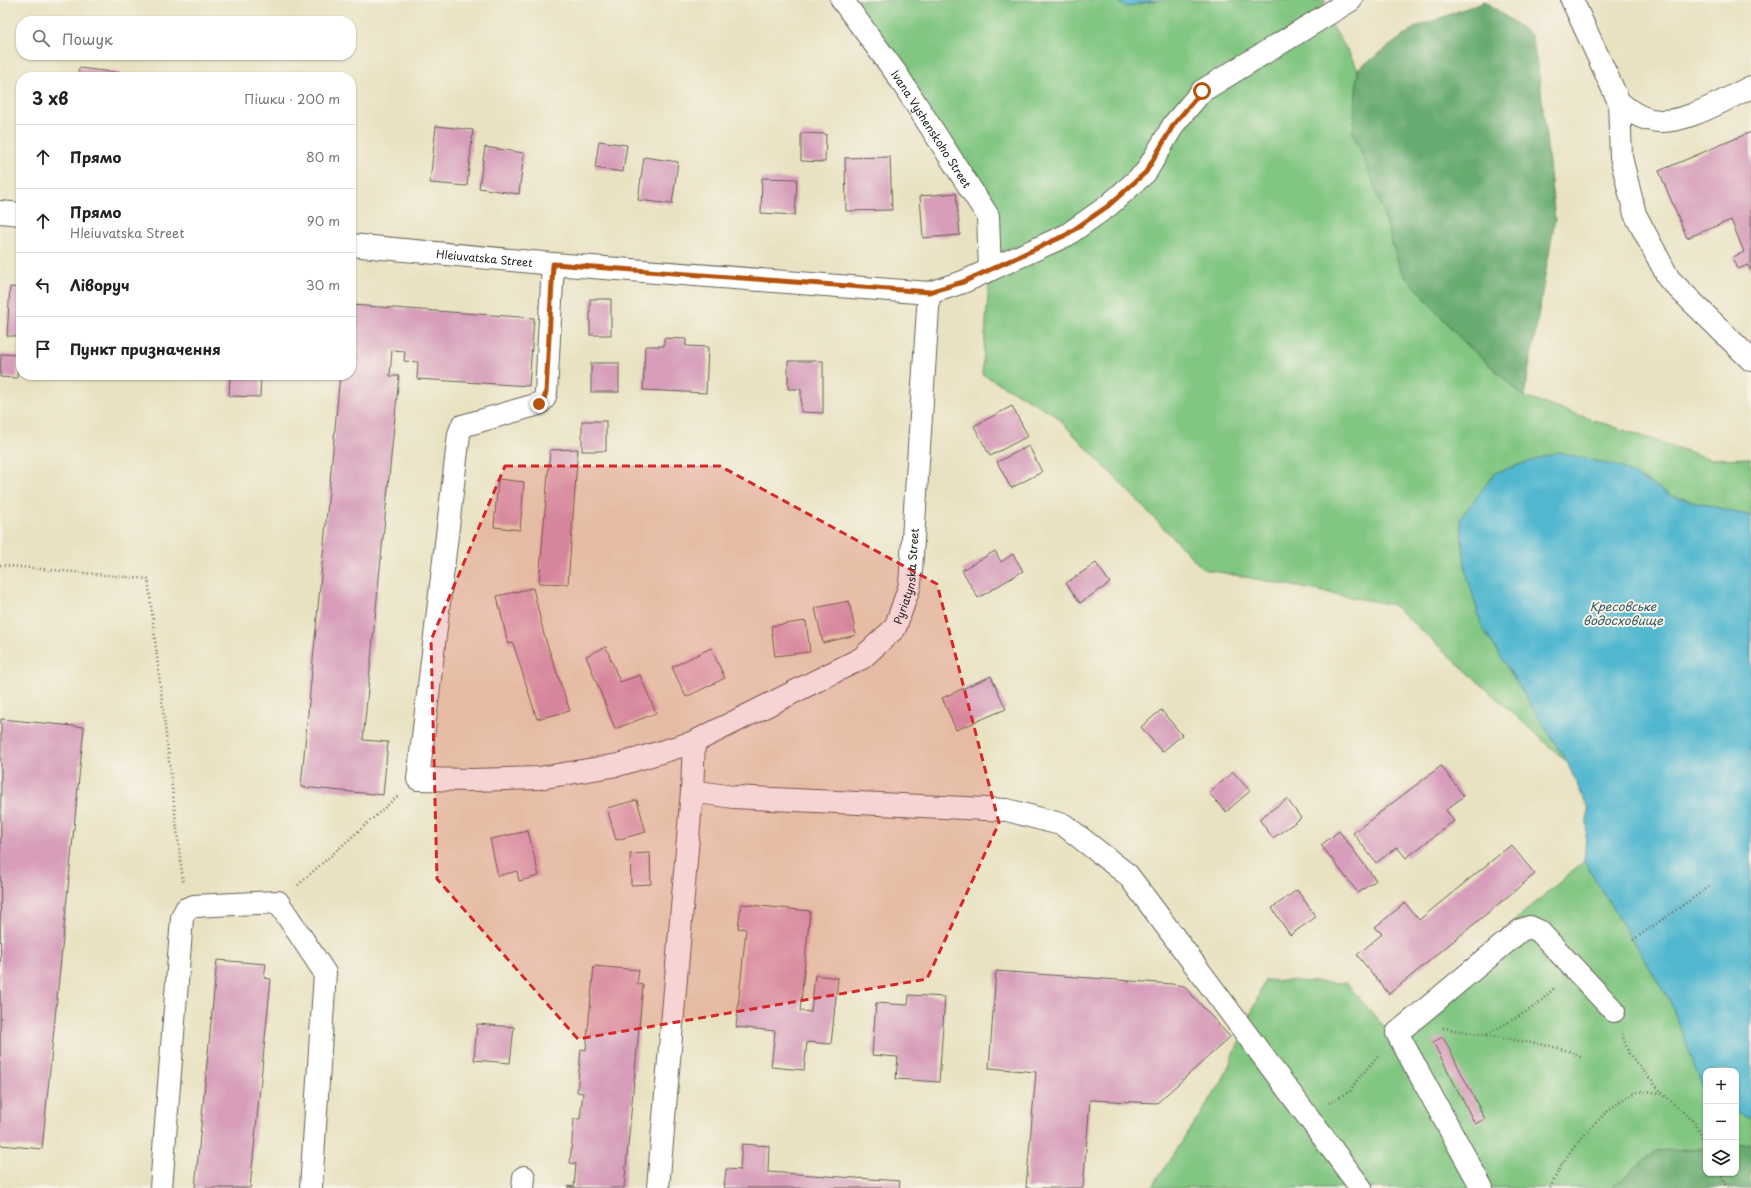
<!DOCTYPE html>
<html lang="uk">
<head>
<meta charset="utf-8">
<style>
  :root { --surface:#fff; --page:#f2f2f2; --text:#222; --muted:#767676; --line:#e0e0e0 }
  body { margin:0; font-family:"Playpen Sans",sans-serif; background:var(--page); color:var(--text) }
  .controls { position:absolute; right:12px; bottom:12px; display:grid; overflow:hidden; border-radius:8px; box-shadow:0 1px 3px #0004 }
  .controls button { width:36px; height:36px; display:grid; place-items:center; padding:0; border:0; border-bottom:1px solid var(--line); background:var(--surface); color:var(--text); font:20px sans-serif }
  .stop { position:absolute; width:12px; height:12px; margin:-9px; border:3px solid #b45309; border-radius:50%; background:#fff }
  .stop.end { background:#b45309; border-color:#fff; box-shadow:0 1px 4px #0008 }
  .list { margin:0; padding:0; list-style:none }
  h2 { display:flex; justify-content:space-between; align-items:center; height:52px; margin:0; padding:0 16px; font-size:17px }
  h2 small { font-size:13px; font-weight:400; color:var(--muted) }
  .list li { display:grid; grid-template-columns:26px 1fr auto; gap:12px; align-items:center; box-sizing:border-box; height:64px; padding:0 16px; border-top:1px solid var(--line) }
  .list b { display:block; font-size:15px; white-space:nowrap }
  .list p { margin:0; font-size:13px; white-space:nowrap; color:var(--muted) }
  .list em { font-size:13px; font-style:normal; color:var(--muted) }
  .icon { flex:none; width:22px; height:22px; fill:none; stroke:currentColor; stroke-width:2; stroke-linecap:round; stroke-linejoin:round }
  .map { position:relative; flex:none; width:1751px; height:1188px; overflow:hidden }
  .search { position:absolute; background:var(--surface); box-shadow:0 1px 3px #0004; left:16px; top:16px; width:340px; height:44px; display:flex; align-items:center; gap:10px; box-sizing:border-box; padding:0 14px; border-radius:16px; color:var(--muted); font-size:15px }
  .panel { position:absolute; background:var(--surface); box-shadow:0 1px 3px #0004; left:16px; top:72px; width:340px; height:308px; border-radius:16px }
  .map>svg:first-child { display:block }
</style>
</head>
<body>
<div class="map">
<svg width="1751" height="1188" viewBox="0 0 1751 1188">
  <rect width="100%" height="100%" fill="#f7f3e8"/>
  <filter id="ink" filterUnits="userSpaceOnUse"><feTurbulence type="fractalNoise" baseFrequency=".025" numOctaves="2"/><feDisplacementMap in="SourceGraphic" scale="8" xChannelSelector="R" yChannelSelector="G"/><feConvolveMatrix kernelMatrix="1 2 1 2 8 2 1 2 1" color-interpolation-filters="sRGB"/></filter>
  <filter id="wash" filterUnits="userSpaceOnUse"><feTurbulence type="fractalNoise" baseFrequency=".012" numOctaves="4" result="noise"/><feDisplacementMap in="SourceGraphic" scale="16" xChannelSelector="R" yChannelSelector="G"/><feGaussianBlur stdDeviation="0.9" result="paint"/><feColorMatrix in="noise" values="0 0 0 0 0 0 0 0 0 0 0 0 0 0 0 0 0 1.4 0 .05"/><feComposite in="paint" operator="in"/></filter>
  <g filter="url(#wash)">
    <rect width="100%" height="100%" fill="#e9e2c2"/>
    <!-- green -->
    <g fill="#81c681" stroke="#4e714e">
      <path d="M 842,0 L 1117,0 L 1126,7 L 1158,0 L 1326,0 L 1322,8 L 1358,69 L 1353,132 L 1374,184 L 1401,271 L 1461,339 L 1524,397 L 1711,459 L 1751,458 L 1751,516 L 1672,496 L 1620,467 L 1482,627 L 1567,762 L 1393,605 L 1203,569 L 1054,414 L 982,374 L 990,270 L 988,216 Z"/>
      <path d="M 1584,861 L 1670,1001 L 1706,1093 L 1706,1148 L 1656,1151 L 1611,1188 L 1151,1188 L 1222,1082 L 1265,980 L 1346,983 L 1387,1030 Z"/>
      <path d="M 1736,1111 L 1751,1119 L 1751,1144 L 1736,1146 Z"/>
    </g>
    <!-- forest -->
    <g fill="#68ab6f" stroke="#426446">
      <path d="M 1485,1 L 1531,35 L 1540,80 L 1555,219 L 1524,397 L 1461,339 L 1401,271 L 1374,184 L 1353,132 L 1358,69 L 1414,28 Z"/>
      <path d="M 1751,1144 L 1751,1188 L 1611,1188 L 1656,1151 L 1706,1148 L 1706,1173 L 1736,1173 L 1736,1146 Z"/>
    </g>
    <!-- water -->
    <g fill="#51b7cf" stroke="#366a76">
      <path d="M 1117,0 L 1158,0 L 1126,7 Z"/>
      <path d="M 1558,452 L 1620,467 L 1672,496 L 1751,516 L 1751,1119 L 1736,1111 L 1736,1071 L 1706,1071 L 1705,1093 L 1670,1001 L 1584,861 L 1588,809 L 1567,762 L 1482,627 L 1466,571 L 1460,519 L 1495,473 Z"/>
    </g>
    <g id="blocks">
      <!-- building -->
      <g fill="#d79dba">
        <path d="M 79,68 L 121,73 L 120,77 L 77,77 Z"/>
        <path d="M 436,126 L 473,130 L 467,186 L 430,183 Z"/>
        <path d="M 1751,132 L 1751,271 L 1748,265 L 1738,269 L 1733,257 L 1744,252 L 1731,220 L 1687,238 L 1659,171 Z"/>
        <path d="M 801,133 L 826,134 L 825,162 L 801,161 Z"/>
        <path d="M 599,141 L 627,145 L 623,172 L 595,168 Z"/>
        <path d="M 485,147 L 524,153 L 519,194 L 479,188 Z"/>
        <path d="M 644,157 L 678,162 L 672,204 L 638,200 Z"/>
        <path d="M 890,157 L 892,210 L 846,211 L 845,158 Z"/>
        <path d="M 762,178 L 797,179 L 795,215 L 761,213 Z"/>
        <path d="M 956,193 L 960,235 L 923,238 L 920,196 Z"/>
        <path d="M 10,287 L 21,288 L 21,336 L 7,336 Z"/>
        <rect x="590" y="299" width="21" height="36"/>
        <path d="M 351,305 L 534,318 L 529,386 L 417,379 L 418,362 L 404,361 L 405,351 L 392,350 L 390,376 L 399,376 L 363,740 L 388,742 L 383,795 L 301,787 L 340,375 L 351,375 Z"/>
        <path d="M 664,338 L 686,339 L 686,346 L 708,347 L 706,393 L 643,390 L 645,346 L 664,346 Z"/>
        <path d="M 1,354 L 18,355 L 17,378 L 0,377 Z"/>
        <path d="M 788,361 L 823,361 L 823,413 L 801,412 L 801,389 L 788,389 Z"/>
        <rect x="591" y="363" width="28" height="29"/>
        <path d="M 230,375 L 261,375 L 260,397 L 229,396 Z"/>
        <path d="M 1012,406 L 1028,436 L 990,456 L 974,426 Z"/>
        <rect x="582" y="421" width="24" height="30"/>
        <path d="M 1029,446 L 1042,472 L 1011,488 L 997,462 Z"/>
        <path d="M 578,449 L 568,584 L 539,583 L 550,450 Z"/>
        <path d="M 498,479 L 524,482 L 520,530 L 494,527 Z"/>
        <path d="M 995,551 L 1001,562 L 1013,554 L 1023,571 L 978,598 L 962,570 Z"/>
        <path d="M 1096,563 L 1110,583 L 1080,603 L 1066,583 Z"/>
        <path d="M 533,588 L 544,635 L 570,711 L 537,719 L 513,643 L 508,644 L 497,596 Z"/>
        <path d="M 849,601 L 856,635 L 823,643 L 815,608 Z"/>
        <path d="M 806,621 L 810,652 L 775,656 L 771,626 Z"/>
        <path d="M 606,647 L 620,682 L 640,675 L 656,713 L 615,729 L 586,656 Z"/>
        <path d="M 711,648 L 725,678 L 686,697 L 672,667 Z"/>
        <path d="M 991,676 L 1006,709 L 956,730 L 942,698 Z"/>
        <path d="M 1161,710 L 1182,735 L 1162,752 L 1141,727 Z"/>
        <path d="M 1,719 L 84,727 L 42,1149 L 0,1145 Z"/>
        <path d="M 1441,766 L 1464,796 L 1446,810 L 1454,821 L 1406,858 L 1397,847 L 1376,863 L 1353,833 Z"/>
        <path d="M 1233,772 L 1250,791 L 1226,812 L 1209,793 Z"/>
        <path d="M 1287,799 L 1301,818 L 1273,838 L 1259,819 Z"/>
        <path d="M 637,800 L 646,832 L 616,840 L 607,808 Z"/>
        <path d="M 528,831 L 539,876 L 519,881 L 517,871 L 498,876 L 490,839 Z"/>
        <path d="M 1339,831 L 1376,880 L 1358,893 L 1321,845 Z"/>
        <path d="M 1511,845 L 1535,874 L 1389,994 L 1357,955 L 1382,934 L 1375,927 L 1405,903 L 1419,920 Z"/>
        <path d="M 650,853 L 651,884 L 631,885 L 630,854 Z"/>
        <path d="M 1297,890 L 1316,917 L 1290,935 L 1272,908 Z"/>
        <path d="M 741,904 L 810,911 L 800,1011 L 811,1012 L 815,975 L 838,978 L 831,1044 L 807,1042 L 804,1070 L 771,1067 L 775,1031 L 736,1027 L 746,929 L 738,928 Z"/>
        <path d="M 217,960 L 266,964 L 264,978 L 271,979 L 250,1188 L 195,1188 Z"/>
        <path d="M 594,966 L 639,970 L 637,984 L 643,985 L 624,1188 L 568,1188 L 568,1186 L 574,1187 L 576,1164 L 570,1163 L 574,1119 L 580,1119 L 583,1093 L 577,1092 L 581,1049 L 586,1050 Z"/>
        <path d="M 996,971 L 1172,984 L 1184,986 L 1230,1037 L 1157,1103 L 1090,1100 L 1083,1188 L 1026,1188 L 1036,1072 L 989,1068 Z"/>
        <path d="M 909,995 L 945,997 L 939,1082 L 896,1079 L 898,1057 L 872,1055 L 876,1003 L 908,1005 Z"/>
        <path d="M 477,1024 L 514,1027 L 510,1063 L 474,1060 Z"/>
        <path d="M 1443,1037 L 1485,1119 L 1475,1124 L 1433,1042 Z"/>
        <path d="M 742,1144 L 769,1146 L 768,1172 L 900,1181 L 899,1188 L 724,1188 L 726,1169 L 740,1170 Z"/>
      </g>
    </g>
  </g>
  <g filter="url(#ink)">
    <use href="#blocks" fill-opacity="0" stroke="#646156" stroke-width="1"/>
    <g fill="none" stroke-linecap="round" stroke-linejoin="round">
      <!-- minor casing -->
      <g stroke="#646156" stroke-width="24">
        <g id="minor">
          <path id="s1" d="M 842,0 L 896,73 L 988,216 L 990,270"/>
          <path d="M 1572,0 L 1619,102 C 1629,110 1639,118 1652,120 C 1680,127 1726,99 1751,87"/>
          <path d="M 1619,102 L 1621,157 L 1635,214 L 1669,279 L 1751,360"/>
          <path d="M 0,212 L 21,214"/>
          <path id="s2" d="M 351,245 L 553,264 L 929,293 L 963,282 L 1067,235 L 1108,206 L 1146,172 L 1174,124 L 1202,91 L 1351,0"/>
          <path id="s3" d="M 553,264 L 546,393 L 544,399 L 539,404 L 462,426 L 459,434 L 418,779 L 472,780 L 539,778 L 618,765 L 694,742 L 862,658 L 895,628 L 910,585 L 929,293"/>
          <path d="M 692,791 L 733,797 L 1007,810 L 1064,825 L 1128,875 L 1361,1188"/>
          <path d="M 161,1188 L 182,918 L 186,909 L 194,906 L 278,902 L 325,973 L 311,1188"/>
          <path d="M 523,1188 L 524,1177"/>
          <path d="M 658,1188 L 692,791 L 694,742"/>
          <path d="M 1482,1188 L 1397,1033 L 1521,930 L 1530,927 L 1539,931 L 1614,1011"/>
        </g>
      </g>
      <!-- path -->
      <g stroke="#646156" stroke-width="2.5" stroke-dasharray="1 3" stroke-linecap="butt">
        <path d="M 0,565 L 148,579 L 183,882"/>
        <path d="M 298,885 L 399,795"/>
        <path d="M 1633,940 L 1709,887"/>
        <path d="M 1443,1028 L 1550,1046 L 1569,1051 L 1582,1058"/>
        <path d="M 1487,1034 L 1516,1018 L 1538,1004 L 1555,987"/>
        <path d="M 1622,1034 L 1629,1054 L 1663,1094 L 1695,1123 L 1706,1145"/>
        <path d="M 1329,1103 L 1350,1091 L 1360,1077 L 1379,1055"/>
        <path d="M 1720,1173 L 1727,1188"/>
        <path d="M 1550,1188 C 1554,1181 1557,1173 1561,1166 C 1574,1144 1613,1099 1638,1092 C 1646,1090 1655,1092 1662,1094"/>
      </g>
      <!-- minor -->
      <use href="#minor" stroke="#fff" stroke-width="22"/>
    </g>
  </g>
  <g fill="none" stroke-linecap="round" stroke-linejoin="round" filter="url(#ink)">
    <!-- route -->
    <path stroke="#b45309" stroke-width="5" d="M 539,404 L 544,399 L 546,392 L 553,264 L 929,292 L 963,282 L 1066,235 L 1108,206 L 1146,172 L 1174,124 L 1202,91"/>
  </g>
  <!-- marked area -->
  <path fill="#d62828" fill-opacity="0.2" stroke="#d62828" stroke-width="3" stroke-dasharray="8 5" stroke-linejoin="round" d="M 505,466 L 720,466 L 937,584 L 999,823 L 927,979 L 578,1039 L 437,879 L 431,640 Z"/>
  <g text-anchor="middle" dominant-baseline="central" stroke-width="4" stroke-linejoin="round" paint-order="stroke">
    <!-- street labels -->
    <g font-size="11" fill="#1c1c1c" stroke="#f7f3e8">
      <text stroke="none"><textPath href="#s1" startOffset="157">Ivana Vyshenskoho Street</textPath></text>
      <text stroke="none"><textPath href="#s2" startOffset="134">Hleiuvatska Street</textPath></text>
      <text stroke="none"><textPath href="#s3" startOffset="1145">Pyriatynska Street</textPath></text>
    </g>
    <!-- water labels -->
    <g font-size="12" font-style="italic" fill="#315a64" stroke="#f7f3e8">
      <text x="1623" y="606">Кресовське<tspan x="1623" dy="14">водосховище</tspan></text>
    </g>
  </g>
</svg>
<div class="controls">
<button>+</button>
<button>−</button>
<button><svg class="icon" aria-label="layers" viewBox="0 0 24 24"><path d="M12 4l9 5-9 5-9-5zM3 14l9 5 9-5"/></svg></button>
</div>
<div class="stop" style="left:1202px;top:91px"></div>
<div class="stop end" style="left:539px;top:404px"></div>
<div class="search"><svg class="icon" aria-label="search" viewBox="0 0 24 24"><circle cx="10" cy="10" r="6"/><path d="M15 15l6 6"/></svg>Пошук</div>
<section class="panel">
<h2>3 хв<small>Пішки · 200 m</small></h2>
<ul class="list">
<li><svg class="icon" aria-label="ahead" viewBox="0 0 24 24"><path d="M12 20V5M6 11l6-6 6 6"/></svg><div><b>Прямо</b></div><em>80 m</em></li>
<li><svg class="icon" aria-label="ahead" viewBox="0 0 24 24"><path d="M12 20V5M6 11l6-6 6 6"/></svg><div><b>Прямо</b><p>Hleiuvatska Street</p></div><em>90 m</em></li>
<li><svg class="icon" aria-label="left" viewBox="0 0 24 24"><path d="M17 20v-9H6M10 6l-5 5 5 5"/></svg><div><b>Ліворуч</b></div><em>30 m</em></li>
<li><svg class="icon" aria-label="arrive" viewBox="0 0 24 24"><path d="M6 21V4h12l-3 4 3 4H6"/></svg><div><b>Пункт призначення</b></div></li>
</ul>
</section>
</div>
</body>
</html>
